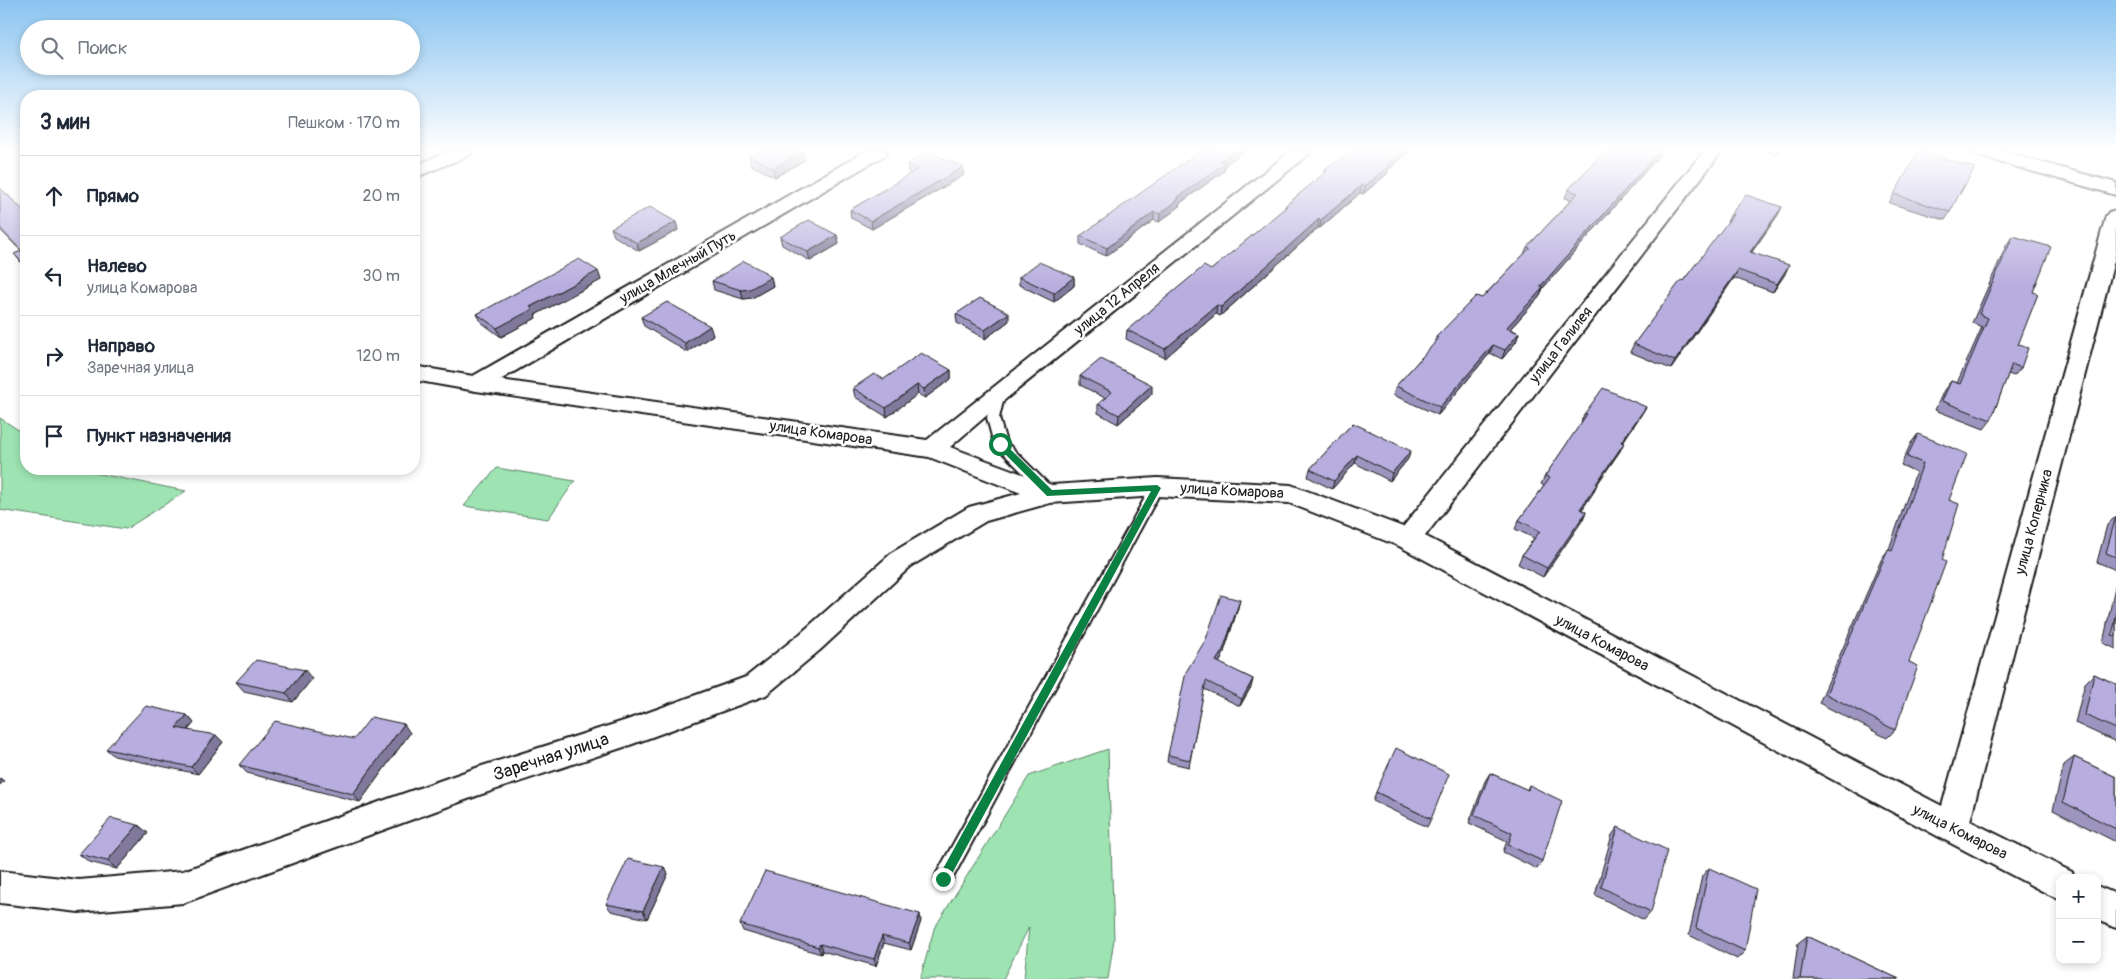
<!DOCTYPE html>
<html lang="ru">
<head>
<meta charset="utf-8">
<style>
  :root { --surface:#fff; --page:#f6f6f7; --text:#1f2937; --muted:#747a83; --line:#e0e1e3 }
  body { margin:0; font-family:Pangolin,sans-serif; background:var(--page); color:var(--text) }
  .controls { position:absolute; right:15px; bottom:15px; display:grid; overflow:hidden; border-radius:10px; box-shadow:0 2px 8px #0003 }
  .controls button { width:45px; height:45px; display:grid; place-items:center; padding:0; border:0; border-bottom:1px solid var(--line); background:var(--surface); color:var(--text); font:25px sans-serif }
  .stop { position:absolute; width:15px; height:15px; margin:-11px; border:4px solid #0b8043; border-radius:50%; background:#fff }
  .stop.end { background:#0b8043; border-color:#fff; box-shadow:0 1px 5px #0008 }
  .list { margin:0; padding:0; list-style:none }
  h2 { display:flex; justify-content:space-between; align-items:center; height:65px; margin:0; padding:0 20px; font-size:21px }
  h2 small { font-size:16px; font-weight:400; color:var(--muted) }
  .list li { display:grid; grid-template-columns:32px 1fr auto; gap:15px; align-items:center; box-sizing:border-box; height:80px; padding:0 20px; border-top:1px solid var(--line) }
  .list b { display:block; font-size:19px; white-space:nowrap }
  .list p { margin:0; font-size:16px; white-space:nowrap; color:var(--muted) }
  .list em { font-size:16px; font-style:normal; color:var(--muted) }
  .icon { flex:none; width:28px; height:28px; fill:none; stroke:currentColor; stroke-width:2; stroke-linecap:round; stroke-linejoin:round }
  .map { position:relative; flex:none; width:2116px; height:979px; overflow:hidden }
  .search { position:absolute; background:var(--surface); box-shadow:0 2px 8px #0003; left:20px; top:20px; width:400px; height:55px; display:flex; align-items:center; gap:12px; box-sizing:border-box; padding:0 18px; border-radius:28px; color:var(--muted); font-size:19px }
  .panel { position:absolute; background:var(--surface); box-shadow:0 2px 8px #0003; left:20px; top:90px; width:400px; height:385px; border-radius:20px }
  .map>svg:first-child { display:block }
</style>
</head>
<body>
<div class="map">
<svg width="2116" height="979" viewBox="0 0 2116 979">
  <rect width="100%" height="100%" fill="#fff"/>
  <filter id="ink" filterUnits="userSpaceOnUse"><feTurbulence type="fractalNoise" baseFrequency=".02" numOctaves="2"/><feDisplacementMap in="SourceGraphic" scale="10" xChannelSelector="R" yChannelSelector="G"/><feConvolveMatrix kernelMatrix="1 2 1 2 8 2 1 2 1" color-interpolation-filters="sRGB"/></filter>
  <g filter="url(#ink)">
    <!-- green -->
    <g fill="#9de4b2" stroke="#5c8067">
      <path d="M 0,418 L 26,435 L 26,469 L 87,469 L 95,473 L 186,491 L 126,529 L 0,510 Z"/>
      <path d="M 497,468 L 575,481 L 548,519 L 464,506 Z"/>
      <path d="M 1108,749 L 1114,939 L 1108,979 L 1024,979 L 1029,927 L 1003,979 L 920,979 L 934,929 L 1029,776 Z"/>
    </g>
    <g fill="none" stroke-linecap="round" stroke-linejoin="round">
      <!-- lane casing -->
      <g stroke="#1c1c1c" stroke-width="4">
        <g id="lane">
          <path d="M 999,389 L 1005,393 L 999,418 L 1006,442 L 1051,487 L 1053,490 L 1051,493 L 1043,493 L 994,444 L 987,418 L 993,393 Z"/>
          <path d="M 1157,483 L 1161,484 L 1163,487 L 949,885 L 943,887 L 937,885 L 935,879 L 937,873 L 1151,487 L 1153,484 Z"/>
        </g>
      </g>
      <!-- street casing -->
      <g stroke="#1c1c1c" stroke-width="4">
        <g id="street">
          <path d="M 449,151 L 473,151 L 470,155 L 414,178 L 414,166 Z"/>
          <path d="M 866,151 L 888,151 L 885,155 L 500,380 L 927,440 L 1291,151 L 1311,151 L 1308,155 L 1007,398 L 950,447 L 1052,485 L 1157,478 L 1291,485 L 1403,527 L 1704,151 L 1722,151 L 1425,536 L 1942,806 L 2106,216 L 2109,212 L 2116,210 L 2116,253 L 1970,821 L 2072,872 L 2074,878 L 2060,878 L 2060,899 L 2048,894 L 1941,838 L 1399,546 L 1289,503 L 1157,496 L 1050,503 L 986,521 L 911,566 L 820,650 L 766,695 L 627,746 L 479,795 L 183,903 L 79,912 L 0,903 L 0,871 L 79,880 L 183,871 L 479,767 L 627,720 L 746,677 L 800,634 L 893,552 L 969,507 L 1021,493 L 929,457 L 476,391 L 414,380 L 414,366 L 473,376 Z"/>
          <path d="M 1972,151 L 2000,151 L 2116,183 L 2116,195 L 1975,155 Z"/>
          <path d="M 2097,886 L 2116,894 L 2116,928 L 2097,920 Z"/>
        </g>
      </g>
      <!-- lane -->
      <use href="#lane" fill="#fff" fill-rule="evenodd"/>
      <!-- street -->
      <use href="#street" fill="#fff" fill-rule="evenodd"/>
    </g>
    <!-- wall -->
    <g fill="#9d95bf" stroke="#1c1c1c">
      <path d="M 1605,151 L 1663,151 L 1543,288 L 1540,296 L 1510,329 L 1519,333 L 1516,342 L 1502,359 L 1490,353 L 1438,415 L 1393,395 L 1396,386 L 1434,344 L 1436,337 L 1482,298 L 1524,254 L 1527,247 L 1571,200 L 1565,198 L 1568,190 Z"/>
      <path d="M 1764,151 L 1780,151 L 1777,155 Z"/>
      <path d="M 1919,151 L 1965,185 L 1960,194 L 1959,193 L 1950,212 L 1945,220 L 1889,203 Z"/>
      <path d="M 749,156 L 805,160 L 775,177 L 751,165 Z"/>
      <path d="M 1346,158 L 1388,170 L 1387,174 L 1363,194 L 1360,193 L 1320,228 L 1318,228 L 1220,316 L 1216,314 L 1165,358 L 1126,339 L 1127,330 L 1211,270 L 1285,208 L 1285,206 L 1325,173 L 1325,170 Z"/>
      <path d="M 907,164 L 964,175 L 872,229 L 851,218 L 850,210 L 911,174 L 908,172 Z"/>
      <path d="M 1225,165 L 1224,171 L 1179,204 L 1179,207 L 1159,222 L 1154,220 L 1106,256 L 1080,244 L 1080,236 Z"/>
      <path d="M 0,188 L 26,213 L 26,268 L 14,254 L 21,251 L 0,230 Z"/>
      <path d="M 1782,207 L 1778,215 L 1752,252 L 1785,274 L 1773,292 L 1734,278 L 1671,369 L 1630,352 L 1634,344 L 1728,223 L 1727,222 L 1731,214 Z"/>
      <path d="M 676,222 L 678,230 L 639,251 L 614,236 L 611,228 Z"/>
      <path d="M 837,235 L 839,244 L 810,261 L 782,245 L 780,237 Z"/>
      <path d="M 2013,236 L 2033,292 L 2018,345 L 2021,368 L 2014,376 L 2008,374 L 1991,420 L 1984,429 L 1935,410 L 1944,390 L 1951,381 L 1957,383 L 1982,327 L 1972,323 L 2007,244 Z"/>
      <path d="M 598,271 L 601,280 L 535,315 L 536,318 L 501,337 L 481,322 L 477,314 Z"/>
      <path d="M 765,274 L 771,277 L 773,286 L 752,298 L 743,299 L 714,290 L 712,281 Z"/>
      <path d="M 1019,277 L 1074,277 L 1074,286 L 1054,302 L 1019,285 Z"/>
      <path d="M 956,314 L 1009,321 L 985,339 L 957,323 Z"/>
      <path d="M 641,317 L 713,335 L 687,352 L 644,326 Z"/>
      <path d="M 951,370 L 951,379 L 925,398 L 918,394 L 887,417 L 855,397 L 853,388 L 884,379 Z"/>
      <path d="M 1080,376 L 1152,394 L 1118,424 L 1098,413 L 1098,404 L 1105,398 L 1080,385 Z"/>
      <path d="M 1646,407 L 1641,415 L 1623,442 L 1620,451 L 1597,484 L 1593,493 L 1582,510 L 1586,512 L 1582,521 L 1543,577 L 1518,564 L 1522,555 L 1534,538 L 1515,529 L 1519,520 L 1544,486 L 1541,484 L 1545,476 L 1582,422 L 1581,421 L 1585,413 Z"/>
      <path d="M 1353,423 L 1408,459 L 1390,481 L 1355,463 L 1332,489 L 1308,477 L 1310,469 Z"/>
      <path d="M 1918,434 L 1949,500 L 1909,662 L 1895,730 L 1887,738 L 1819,703 L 1882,558 L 1889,549 L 1916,472 L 1901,465 L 1911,443 Z"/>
      <path d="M 2116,516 L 2116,570 L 2097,562 L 2107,525 Z"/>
      <path d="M 2116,582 L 2116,649 L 2103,643 Z"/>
      <path d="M 1238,608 L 1222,658 L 1219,663 L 1253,679 L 1251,687 L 1240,706 L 1204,689 L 1189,767 L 1167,762 L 1168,755 L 1206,639 Z"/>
      <path d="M 2094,674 L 2116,684 L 2116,742 L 2075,723 L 2085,683 Z"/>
      <path d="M 312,679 L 293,702 L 244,691 L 236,682 Z"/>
      <path d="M 187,715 L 194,723 L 188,730 L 223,742 L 198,774 L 114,756 L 106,749 Z"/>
      <path d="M 410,733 L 360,802 L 247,773 L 239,765 Z"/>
      <path d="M 2074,757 L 2116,777 L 2116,842 L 2053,810 L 2064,765 Z"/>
      <path d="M 1490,773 L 1527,790 L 1529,785 L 1542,861 L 1537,869 L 1503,852 L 1507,841 L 1469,823 L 1485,781 Z"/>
      <path d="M 1376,792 L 1431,819 L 1427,827 L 1373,801 Z"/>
      <path d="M 138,825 L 148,833 L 117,869 L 89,862 L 79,854 Z"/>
      <path d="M 1618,827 L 1651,912 L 1644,920 L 1595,895 L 1612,835 Z"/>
      <path d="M 664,867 L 668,874 L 647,919 L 611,911 L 606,904 Z"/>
      <path d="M 1709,868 L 1745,951 L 1737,959 L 1689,935 L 1702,876 Z"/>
      <path d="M 921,921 L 911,950 L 884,943 L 876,966 L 822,951 L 821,954 L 743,931 L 740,924 Z"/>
      <path d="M 1807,936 L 1899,979 L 1793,979 L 1798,943 Z"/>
    </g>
    <!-- shaded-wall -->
    <g fill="#80799b" stroke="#1c1c1c">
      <path d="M 1235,151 L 1245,151 L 1225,165 L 1224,171 L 1179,204 L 1179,207 L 1159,222 L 1160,214 L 1177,198 L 1220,161 Z"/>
      <path d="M 1403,151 L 1411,151 L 1388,170 L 1387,174 L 1363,194 L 1365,186 Z"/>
      <path d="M 1659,151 L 1663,151 L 1543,288 L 1540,296 L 1503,337 L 1506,328 L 1540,287 Z"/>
      <path d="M 803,152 L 805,160 L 775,177 L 773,168 Z"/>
      <path d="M 963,167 L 964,175 L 872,229 L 871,221 Z"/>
      <path d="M 1362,185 L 1360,193 L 1320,228 L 1321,220 Z"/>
      <path d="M 1782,207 L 1778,215 L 1746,260 L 1750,252 Z"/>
      <path d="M 1154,212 L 1154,220 L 1106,256 L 1107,248 Z"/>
      <path d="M 1319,219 L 1318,228 L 1220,316 L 1221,307 Z"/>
      <path d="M 676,222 L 678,230 L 639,251 L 637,243 Z"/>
      <path d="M 837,235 L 839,244 L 810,261 L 808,252 Z"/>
      <path d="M 1789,265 L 1785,274 L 1773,292 L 1777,284 Z"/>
      <path d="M 1738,270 L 1734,278 L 1671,369 L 1675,361 Z"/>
      <path d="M 598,271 L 601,280 L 535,315 L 536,318 L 501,337 L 497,328 L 530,307 Z"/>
      <path d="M 765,272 L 767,279 L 771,277 L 773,286 L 752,298 L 743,299 L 741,290 Z"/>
      <path d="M 1074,277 L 1074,286 L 1054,302 L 1054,293 Z"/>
      <path d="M 1217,305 L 1216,314 L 1165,358 L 1165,349 Z"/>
      <path d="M 1009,313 L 1009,321 L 985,339 L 985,330 Z"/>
      <path d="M 710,326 L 713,335 L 687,352 L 685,343 Z"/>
      <path d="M 1519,333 L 1516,342 L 1502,359 L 1505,350 Z"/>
      <path d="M 1493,345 L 1490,353 L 1438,415 L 1440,407 Z"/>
      <path d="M 951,370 L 951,379 L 925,398 L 924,389 Z"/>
      <path d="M 917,385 L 918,394 L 887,417 L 886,408 Z"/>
      <path d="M 1152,385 L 1152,394 L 1118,424 L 1119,415 Z"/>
      <path d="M 1646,407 L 1641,415 L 1617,450 L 1621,442 Z"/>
      <path d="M 1624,443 L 1620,451 L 1592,492 L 1596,484 Z"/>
      <path d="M 1411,451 L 1408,459 L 1390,481 L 1392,473 Z"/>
      <path d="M 1357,455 L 1355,463 L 1332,489 L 1334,481 Z"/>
      <path d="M 1597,484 L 1593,493 L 1576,518 L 1580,509 Z"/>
      <path d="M 1586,512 L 1582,521 L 1543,577 L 1547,568 Z"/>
      <path d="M 1240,600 L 1238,608 L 1222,658 L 1215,669 L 1216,661 Z"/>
      <path d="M 305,670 L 312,679 L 293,702 L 286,693 Z"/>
      <path d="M 1253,679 L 1251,687 L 1240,706 L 1242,699 Z"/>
      <path d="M 187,715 L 194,723 L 183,735 L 176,728 Z"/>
      <path d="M 404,724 L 410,733 L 360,802 L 353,794 Z"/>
      <path d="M 216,735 L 223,742 L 198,774 L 191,767 Z"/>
      <path d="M 0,778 L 4,781 L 0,785 Z"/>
      <path d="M 138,825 L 148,833 L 117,869 L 107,861 Z"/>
      <path d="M 664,867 L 668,874 L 647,919 L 643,911 Z"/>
      <path d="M 920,914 L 921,921 L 911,950 L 909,943 Z"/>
      <path d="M 882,936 L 884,943 L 876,966 L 874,959 Z"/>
      <path d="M 820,944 L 822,951 L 821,954 L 818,947 Z"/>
    </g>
    <!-- building -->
    <g fill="#b7adde" stroke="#1c1c1c">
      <path d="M 760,151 L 801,151 L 803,152 L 773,168 L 749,156 Z"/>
      <path d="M 1200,151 L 1235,151 L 1220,161 L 1225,163 L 1177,198 L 1179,199 L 1160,214 L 1154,212 L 1107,248 L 1080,236 Z"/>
      <path d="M 1355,151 L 1403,151 L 1386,165 L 1389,166 L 1365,186 L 1362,185 L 1321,220 L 1319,219 L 1221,307 L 1217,305 L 1165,349 L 1127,330 L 1204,266 L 1211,270 L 1287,206 L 1285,206 L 1327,171 L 1325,170 L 1343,157 L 1346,158 Z"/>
      <path d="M 1605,151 L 1659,151 L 1540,287 L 1543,288 L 1506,328 L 1519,333 L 1505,350 L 1493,345 L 1440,407 L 1396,386 L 1439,338 L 1436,337 L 1476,296 L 1482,298 L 1530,248 L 1527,247 L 1578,193 L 1568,190 Z"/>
      <path d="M 1919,151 L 1975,168 L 1965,185 L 1964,185 L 1950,212 L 1894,194 Z"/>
      <path d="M 929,152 L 963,167 L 871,221 L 850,210 L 918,169 L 907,164 Z"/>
      <path d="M 0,188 L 26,213 L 26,266 L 14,254 L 22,251 L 0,228 Z"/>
      <path d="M 1746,195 L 1782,207 L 1750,252 L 1789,265 L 1777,284 L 1738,270 L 1675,361 L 1634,344 L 1681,280 L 1683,281 L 1733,215 L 1731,214 Z"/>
      <path d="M 650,207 L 676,222 L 637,243 L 611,228 Z"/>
      <path d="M 809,220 L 837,235 L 808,252 L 780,237 Z"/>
      <path d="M 2013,236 L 2051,247 L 2033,292 L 2038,294 L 2018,345 L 2028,348 L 2021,368 L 2012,364 L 1991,420 L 1942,401 L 1951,381 L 1960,384 L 1988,318 L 1979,314 Z"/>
      <path d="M 579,259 L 598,271 L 530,307 L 533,309 L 497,328 L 477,314 Z"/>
      <path d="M 744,261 L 765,272 L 764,273 L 771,277 L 750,289 L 741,290 L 712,281 Z"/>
      <path d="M 1039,262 L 1074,277 L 1054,293 L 1019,277 Z"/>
      <path d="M 980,298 L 1009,313 L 985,330 L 956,314 Z"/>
      <path d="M 667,302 L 710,326 L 685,343 L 641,317 Z"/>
      <path d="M 921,353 L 951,370 L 924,389 L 917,385 L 886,408 L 853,388 L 874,374 L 884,379 Z"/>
      <path d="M 1101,359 L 1152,385 L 1119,415 L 1098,404 L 1112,392 L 1080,376 Z"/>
      <path d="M 1603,388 L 1646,407 L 1621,442 L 1624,443 L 1596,484 L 1597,484 L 1580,509 L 1586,512 L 1547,568 L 1522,555 L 1540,531 L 1519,520 L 1550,478 L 1545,476 L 1587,414 L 1585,413 Z"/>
      <path d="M 1353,423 L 1411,451 L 1392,473 L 1357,455 L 1334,481 L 1310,469 Z"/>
      <path d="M 1918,434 L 1967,454 L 1949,500 L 1959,504 L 1942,560 L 1946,562 L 1909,662 L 1918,666 L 1895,730 L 1826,694 L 1888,549 L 1892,551 L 1923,463 L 1907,457 Z"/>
      <path d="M 2116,516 L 2116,557 L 2106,553 Z"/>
      <path d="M 1221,595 L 1240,600 L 1223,650 L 1216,661 L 1253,679 L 1242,699 L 1206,681 L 1190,760 L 1168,755 L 1186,672 L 1206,639 Z"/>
      <path d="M 2116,617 L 2116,636 L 2112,635 Z"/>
      <path d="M 256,660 L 305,670 L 286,693 L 236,682 Z"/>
      <path d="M 2094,674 L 2116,684 L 2116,729 L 2085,715 Z"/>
      <path d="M 146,706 L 187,715 L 176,728 L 216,735 L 191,767 L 106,749 Z"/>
      <path d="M 371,717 L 404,724 L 353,794 L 239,765 L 275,721 L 354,739 Z"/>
      <path d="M 1396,748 L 1449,774 L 1431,819 L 1376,792 Z"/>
      <path d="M 2074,757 L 2116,777 L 2116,829 L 2063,802 Z"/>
      <path d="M 1490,773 L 1528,790 L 1529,785 L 1562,801 L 1542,861 L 1508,845 L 1512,833 L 1474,815 Z"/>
      <path d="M 111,818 L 138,825 L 107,861 L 79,854 Z"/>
      <path d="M 1618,827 L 1667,850 L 1651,912 L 1601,887 Z"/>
      <path d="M 628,859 L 664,867 L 643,911 L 606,904 Z"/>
      <path d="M 1709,868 L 1756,889 L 1745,951 L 1696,928 Z"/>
      <path d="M 765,871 L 920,914 L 909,943 L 882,936 L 874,959 L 820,944 L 818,947 L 740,924 Z"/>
      <path d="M 1807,936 L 1899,979 L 1800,979 Z"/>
    </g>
  </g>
  <!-- sky -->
  <linearGradient id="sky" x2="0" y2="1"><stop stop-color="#89c4f0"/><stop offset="0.52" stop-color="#fff"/><stop offset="1" stop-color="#fff" stop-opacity="0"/></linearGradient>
  <rect width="2116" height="288" fill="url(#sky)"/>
  <!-- route -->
  <path fill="#0b8043" d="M 997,442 L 1003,442 L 1052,490 L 1157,485 L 1161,488 L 947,883 L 943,885 L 939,883 L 938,879 L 939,876 L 1151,491 L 1047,496 L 997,446 Z"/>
  <g text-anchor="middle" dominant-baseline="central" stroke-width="5" stroke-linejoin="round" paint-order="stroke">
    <!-- street labels -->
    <g font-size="15" fill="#1c1c1c" stroke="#fff">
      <text transform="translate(678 267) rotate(-30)">улица Млечный Путь</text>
      <text transform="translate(1117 299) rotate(-39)">улица 12 Апреля</text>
      <text transform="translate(1561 345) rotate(-52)">улица Галилея</text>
      <text transform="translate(821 433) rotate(8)">улица Комарова</text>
      <text transform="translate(1232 491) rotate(3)">улица Комарова</text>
      <text transform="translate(2034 522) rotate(-75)">улица Коперника</text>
      <text transform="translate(1602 643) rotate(28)">улица Комарова</text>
      <text transform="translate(1960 832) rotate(27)">улица Комарова</text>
    </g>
    <!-- near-street labels -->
    <g font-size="18" fill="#1c1c1c" stroke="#fff">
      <text transform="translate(551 757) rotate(-18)">Заречная улица</text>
    </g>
  </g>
</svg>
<div class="controls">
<button>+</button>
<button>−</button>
</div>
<div class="stop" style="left:1000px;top:444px"></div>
<div class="stop end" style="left:943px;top:879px"></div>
<div class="search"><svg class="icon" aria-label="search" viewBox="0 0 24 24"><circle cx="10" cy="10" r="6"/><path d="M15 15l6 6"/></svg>Поиск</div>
<section class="panel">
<h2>3 мин<small>Пешком · 170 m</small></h2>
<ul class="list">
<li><svg class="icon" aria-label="ahead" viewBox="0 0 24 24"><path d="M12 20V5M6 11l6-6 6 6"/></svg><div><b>Прямо</b></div><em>20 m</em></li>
<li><svg class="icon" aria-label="left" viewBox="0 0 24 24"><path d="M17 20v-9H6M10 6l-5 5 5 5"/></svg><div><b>Налево</b><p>улица Комарова</p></div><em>30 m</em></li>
<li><svg class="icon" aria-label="right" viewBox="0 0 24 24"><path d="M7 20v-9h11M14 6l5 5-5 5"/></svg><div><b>Направо</b><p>Заречная улица</p></div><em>120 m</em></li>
<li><svg class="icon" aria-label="arrive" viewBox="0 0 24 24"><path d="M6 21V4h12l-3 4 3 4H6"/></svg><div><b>Пункт назначения</b></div></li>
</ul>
</section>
</div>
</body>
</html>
